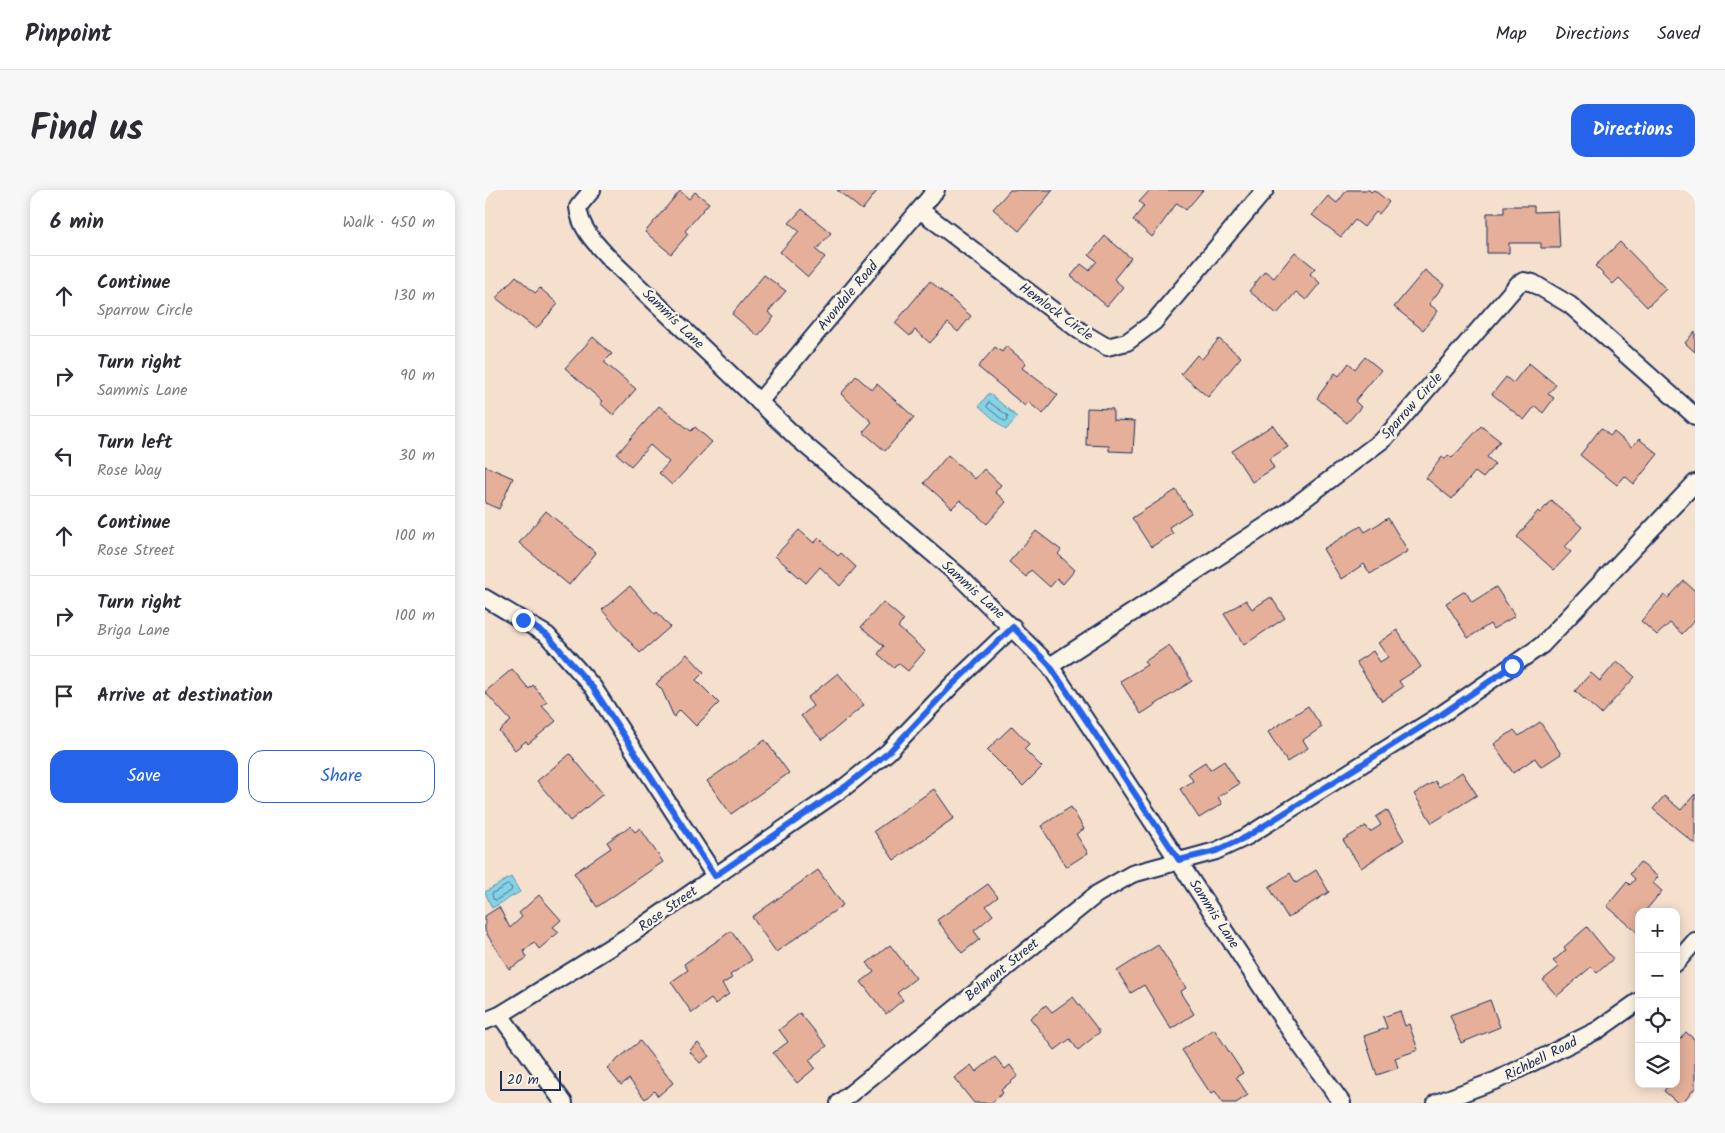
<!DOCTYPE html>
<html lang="en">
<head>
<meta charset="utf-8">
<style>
  :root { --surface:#fff; --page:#f7f7f7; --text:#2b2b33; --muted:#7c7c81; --line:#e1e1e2; --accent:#2563eb }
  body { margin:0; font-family:Kalam,sans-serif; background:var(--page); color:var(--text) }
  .controls { position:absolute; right:15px; bottom:15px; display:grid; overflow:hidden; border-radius:10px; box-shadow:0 2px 12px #0003 }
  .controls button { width:45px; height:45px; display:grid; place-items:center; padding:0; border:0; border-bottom:1px solid var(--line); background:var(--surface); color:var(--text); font:25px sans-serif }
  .scale { position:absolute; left:15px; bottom:12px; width:61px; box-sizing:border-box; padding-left:5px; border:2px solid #1b2f5e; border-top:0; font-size:14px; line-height:18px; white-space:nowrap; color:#1b2f5e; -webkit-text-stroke:4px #fcf5e5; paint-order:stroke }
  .stop { position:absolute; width:15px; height:15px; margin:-11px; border:4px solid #2563eb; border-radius:50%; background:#fff }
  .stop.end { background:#2563eb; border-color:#fff; box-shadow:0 1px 5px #0008 }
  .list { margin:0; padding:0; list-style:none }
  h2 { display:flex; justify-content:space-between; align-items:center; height:65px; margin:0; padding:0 20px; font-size:21px }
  h2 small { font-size:16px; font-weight:400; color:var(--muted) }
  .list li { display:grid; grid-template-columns:32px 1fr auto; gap:15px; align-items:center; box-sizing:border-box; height:80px; padding:0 20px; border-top:1px solid var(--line) }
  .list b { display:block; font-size:19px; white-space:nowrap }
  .list p { margin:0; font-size:16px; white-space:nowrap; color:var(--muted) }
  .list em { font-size:16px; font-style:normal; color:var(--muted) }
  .actions { display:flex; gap:10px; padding:15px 20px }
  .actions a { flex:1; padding:11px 0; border:1px solid var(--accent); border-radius:15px; text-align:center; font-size:18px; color:var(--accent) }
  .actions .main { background:var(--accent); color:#fff }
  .icon { flex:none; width:28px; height:28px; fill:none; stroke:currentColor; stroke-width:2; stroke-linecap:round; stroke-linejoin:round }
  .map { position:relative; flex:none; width:1210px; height:913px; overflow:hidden; border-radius:15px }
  header { display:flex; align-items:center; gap:30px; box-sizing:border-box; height:70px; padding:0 25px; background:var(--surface); border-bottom:1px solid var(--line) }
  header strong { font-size:24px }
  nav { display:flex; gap:28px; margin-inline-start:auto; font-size:18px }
  .intro { display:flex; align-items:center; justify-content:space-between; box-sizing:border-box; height:120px; padding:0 30px }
  h1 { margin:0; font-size:35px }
  .button { padding:12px 22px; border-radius:15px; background:var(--accent); color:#fff; font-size:18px; font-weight:700 }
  main { display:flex; gap:30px; padding:0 30px }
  aside { flex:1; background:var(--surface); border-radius:15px; box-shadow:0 2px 12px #0003 }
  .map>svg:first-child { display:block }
</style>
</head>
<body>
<header>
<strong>Pinpoint</strong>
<nav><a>Map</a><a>Directions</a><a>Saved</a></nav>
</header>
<div class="intro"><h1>Find us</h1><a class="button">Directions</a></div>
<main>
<aside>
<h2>6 min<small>Walk · 450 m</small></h2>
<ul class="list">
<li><svg class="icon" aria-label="ahead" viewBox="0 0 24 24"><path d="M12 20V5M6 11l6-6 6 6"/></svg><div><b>Continue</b><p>Sparrow Circle</p></div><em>130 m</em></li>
<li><svg class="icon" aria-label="right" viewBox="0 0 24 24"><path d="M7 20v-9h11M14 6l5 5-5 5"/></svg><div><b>Turn right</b><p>Sammis Lane</p></div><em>90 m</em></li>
<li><svg class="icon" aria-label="left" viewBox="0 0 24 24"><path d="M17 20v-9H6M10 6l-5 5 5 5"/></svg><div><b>Turn left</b><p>Rose Way</p></div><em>30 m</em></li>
<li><svg class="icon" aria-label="ahead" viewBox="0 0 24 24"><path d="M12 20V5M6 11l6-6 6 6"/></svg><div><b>Continue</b><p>Rose Street</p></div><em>100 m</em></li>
<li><svg class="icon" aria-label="right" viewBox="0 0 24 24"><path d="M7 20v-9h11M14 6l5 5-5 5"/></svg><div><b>Turn right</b><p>Briga Lane</p></div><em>100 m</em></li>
<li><svg class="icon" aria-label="arrive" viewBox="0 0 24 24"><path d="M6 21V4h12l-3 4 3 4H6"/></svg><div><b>Arrive at destination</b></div></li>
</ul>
<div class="actions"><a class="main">Save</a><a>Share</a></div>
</aside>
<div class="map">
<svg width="1210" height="913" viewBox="0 0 1210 913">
  <rect width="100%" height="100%" fill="#f5e0ce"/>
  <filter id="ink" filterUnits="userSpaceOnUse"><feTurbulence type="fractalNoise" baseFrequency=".02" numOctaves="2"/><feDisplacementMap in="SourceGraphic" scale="10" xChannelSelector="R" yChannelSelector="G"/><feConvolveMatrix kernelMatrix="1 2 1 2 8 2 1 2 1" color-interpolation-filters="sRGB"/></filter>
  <g filter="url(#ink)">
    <!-- water -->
    <g fill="#86d3e5" stroke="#5b91af">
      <path d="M 504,203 L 532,227 L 521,240 L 494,216 Z"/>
      <path d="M 26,687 L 35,702 L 7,718 L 0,702 Z"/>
    </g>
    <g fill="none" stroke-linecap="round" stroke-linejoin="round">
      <!-- shore -->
      <g stroke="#467194" stroke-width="1">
        <path d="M 504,212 L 523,226 L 522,231 L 519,231 L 502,217 Z"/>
        <path d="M 23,695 L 27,698 L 26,701 L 11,710 L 8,709 L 7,704 Z"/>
      </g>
    </g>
    <!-- building -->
    <g fill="#e5af9a" stroke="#1b2f5e">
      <path d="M 352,0 L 390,0 L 392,1 L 377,20 Z"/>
      <path d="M 525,0 L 568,0 L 534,41 L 508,19 Z"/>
      <path d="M 665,0 L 718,0 L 701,20 L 692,13 L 667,47 L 648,30 L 659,16 L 654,12 Z"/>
      <path d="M 862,0 L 884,0 L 886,2 L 889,0 L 904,12 L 894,24 L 891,22 L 879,37 L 870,30 L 856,47 L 827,25 L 843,6 L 852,13 Z"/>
      <path d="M 195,1 L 204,9 L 210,2 L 224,13 L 200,41 L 203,44 L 186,64 L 160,42 Z"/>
      <path d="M 1019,16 L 1049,16 L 1049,22 L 1073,21 L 1075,58 L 1056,58 L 1056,53 L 1024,53 L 1024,63 L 1002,63 L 1002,23 L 1019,23 Z"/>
      <path d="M 317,19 L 346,43 L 331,60 L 340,67 L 323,87 L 295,62 L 314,41 L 304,33 Z"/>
      <path d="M 620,46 L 646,68 L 629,89 L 638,97 L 622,116 L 586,86 L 596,74 L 604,80 L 612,71 L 604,65 Z"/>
      <path d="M 1135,52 L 1181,99 L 1162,117 L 1134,88 L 1128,94 L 1110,76 Z"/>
      <path d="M 810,62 L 830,78 L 825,84 L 835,93 L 821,110 L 811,102 L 792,124 L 764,101 L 780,81 L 789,88 Z"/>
      <path d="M 940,80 L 959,95 L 944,114 L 953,121 L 938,140 L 909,117 Z"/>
      <path d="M 279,85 L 301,101 L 283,122 L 289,127 L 273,146 L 247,124 Z"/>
      <path d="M 31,86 L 50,103 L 55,98 L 73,114 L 51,139 L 11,108 Z"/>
      <path d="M 445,91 L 486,126 L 473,142 L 463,133 L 445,153 L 430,140 L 425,146 L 410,133 Z"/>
      <path d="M 1210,141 L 1210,162 L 1200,153 Z"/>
      <path d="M 108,147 L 127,164 L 119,172 L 151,199 L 128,225 L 115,213 L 117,211 L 80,178 Z"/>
      <path d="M 734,149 L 756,167 L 723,207 L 696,184 L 712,165 L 717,169 Z"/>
      <path d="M 521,156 L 541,173 L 537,178 L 573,205 L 558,224 L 543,212 L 540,216 L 493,177 L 510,157 L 517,162 Z"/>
      <path d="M 880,167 L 896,180 L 870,211 L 876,217 L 862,233 L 832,208 L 850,183 L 854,186 L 864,173 L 870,179 Z"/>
      <path d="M 1044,173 L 1071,195 L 1063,204 L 1069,208 L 1058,223 L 1050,216 L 1039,230 L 1007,204 L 1021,187 L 1028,193 Z"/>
      <path d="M 371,186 L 387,200 L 392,194 L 429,227 L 400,261 L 378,242 L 387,232 L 356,204 Z"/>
      <path d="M 174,216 L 206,241 L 210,237 L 227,252 L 187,295 L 174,283 L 184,272 L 165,255 L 146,276 L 132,264 Z"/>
      <path d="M 602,218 L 628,219 L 628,230 L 650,231 L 648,262 L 624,261 L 624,256 L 601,255 Z"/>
      <path d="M 788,235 L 803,257 L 784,269 L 789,278 L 767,292 L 747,261 Z"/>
      <path d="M 996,236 L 1015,251 L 1002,267 L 1010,274 L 998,288 L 990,282 L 967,309 L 941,288 L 957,267 L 960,269 L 963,265 L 967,268 Z"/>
      <path d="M 1116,238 L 1125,246 L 1129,242 L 1147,257 L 1154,249 L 1173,264 L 1149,294 L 1140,286 L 1132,295 L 1095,265 Z"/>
      <path d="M 463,265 L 490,289 L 499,279 L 516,295 L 510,302 L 521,312 L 502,334 L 475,310 L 467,318 L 439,293 Z"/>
      <path d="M 0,276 L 28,288 L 14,319 L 0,313 Z"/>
      <path d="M 691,300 L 706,323 L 684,337 L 688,344 L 666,357 L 647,328 Z"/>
      <path d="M 1066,310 L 1097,337 L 1080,357 L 1086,362 L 1069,380 L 1032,347 L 1053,321 L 1055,323 Z"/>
      <path d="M 61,321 L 111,363 L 84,395 L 34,353 Z"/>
      <path d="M 903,328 L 923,361 L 885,384 L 879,374 L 856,389 L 838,359 L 876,336 L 880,342 Z"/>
      <path d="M 314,340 L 329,353 L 334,348 L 353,366 L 356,363 L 371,377 L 355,396 L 335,377 L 321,393 L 290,366 Z"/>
      <path d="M 551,341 L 576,360 L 573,364 L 590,380 L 578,394 L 572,389 L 565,397 L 546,380 L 541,387 L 524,372 Z"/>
      <path d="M 1199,391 L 1210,401 L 1210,430 L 1197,444 L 1185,433 L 1172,445 L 1156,431 L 1179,405 L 1183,408 Z"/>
      <path d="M 145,396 L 170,424 L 172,422 L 185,437 L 155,463 L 117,420 Z"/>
      <path d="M 1011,397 L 1030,426 L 1008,439 L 1005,434 L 983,448 L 961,413 L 980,401 L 987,412 Z"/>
      <path d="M 786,407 L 800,428 L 759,455 L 739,424 L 761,410 L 767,419 Z"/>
      <path d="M 398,412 L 419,430 L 413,437 L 440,461 L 423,481 L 413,473 L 409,478 L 393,464 L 399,456 L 376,437 Z"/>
      <path d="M 912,440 L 936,477 L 914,491 L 918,497 L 897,511 L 871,472 L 888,461 L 895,472 L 903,467 L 893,453 Z"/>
      <path d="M 684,455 L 707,491 L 656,524 L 635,491 L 662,475 L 659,472 Z"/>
      <path d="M 202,464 L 219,482 L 211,490 L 234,513 L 211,536 L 195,520 L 189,527 L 177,500 L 171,494 Z"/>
      <path d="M 1132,471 L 1150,487 L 1116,524 L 1090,501 L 1106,483 L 1115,491 Z"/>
      <path d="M 27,479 L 44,499 L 48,495 L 62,512 L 57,516 L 71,531 L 43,554 L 41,551 L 30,560 L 14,541 L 26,531 L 0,502 Z"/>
      <path d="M 353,483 L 379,515 L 337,550 L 316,526 L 328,516 L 322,508 Z"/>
      <path d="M 823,516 L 837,537 L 818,550 L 823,558 L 802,572 L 783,542 Z"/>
      <path d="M 1055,532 L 1076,564 L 1056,577 L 1050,568 L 1028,583 L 1009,554 L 1029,540 L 1034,546 Z"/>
      <path d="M 527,536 L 544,554 L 539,559 L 557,577 L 538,596 L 502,560 Z"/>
      <path d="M 280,550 L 304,583 L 246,624 L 222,591 Z"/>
      <path d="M 85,564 L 118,604 L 85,631 L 52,591 Z"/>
      <path d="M 739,571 L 754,594 L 733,607 L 737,614 L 714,628 L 695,599 L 708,591 L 703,583 L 720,572 L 725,580 Z"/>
      <path d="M 977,582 L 992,605 L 947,633 L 929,604 L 950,591 L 954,597 Z"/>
      <path d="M 449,599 L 469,628 L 409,670 L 389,641 Z"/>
      <path d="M 1210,604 L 1210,654 L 1168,619 L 1179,606 L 1196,620 Z"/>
      <path d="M 586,617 L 599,639 L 591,644 L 603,663 L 581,677 L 556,636 Z"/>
      <path d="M 902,620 L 919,650 L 876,678 L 858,650 L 881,636 L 885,642 L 896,635 L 891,627 Z"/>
      <path d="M 145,636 L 150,642 L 155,638 L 178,672 L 112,717 L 89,683 L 126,658 L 122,652 Z"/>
      <path d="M 1155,672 L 1173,687 L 1168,693 L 1177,701 L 1161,720 L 1164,722 L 1154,722 L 1153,743 L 1122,716 L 1142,692 L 1145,695 L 1150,689 L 1145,684 Z"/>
      <path d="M 333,680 L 358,715 L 291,762 L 267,727 Z"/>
      <path d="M 831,680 L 844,702 L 803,728 L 784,697 L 805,683 L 811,693 Z"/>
      <path d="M 503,694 L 513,707 L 501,716 L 508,725 L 489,741 L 495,749 L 477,763 L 452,730 Z"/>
      <path d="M 54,705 L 76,730 L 68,737 L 74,742 L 54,759 L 49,752 L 39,761 L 42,768 L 24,779 L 0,741 L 0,726 L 14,717 L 25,738 L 37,727 L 34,723 Z"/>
      <path d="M 1102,737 L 1128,769 L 1112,783 L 1106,777 L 1072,806 L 1058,790 L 1074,777 L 1068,771 L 1081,760 L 1079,757 Z"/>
      <path d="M 246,741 L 267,770 L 245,785 L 247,788 L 237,794 L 244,804 L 230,814 L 226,809 L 207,823 L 186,792 L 203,780 L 199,774 Z"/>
      <path d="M 405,755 L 431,788 L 412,803 L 418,810 L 401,824 L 376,792 L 389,782 L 382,773 Z"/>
      <path d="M 673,755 L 701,798 L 695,802 L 709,824 L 686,839 L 659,795 L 646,803 L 632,781 Z"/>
      <path d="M 588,807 L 615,842 L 593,860 L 585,849 L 570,860 L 545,828 L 561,815 L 567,822 Z"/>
      <path d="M 1005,810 L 1015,837 L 976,853 L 965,825 Z"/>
      <path d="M 915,821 L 920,836 L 924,834 L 933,860 L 910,868 L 913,878 L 892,885 L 879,846 L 902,838 L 898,827 Z"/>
      <path d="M 315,823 L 342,856 L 324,870 L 330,878 L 312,893 L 288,863 L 303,852 L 294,840 Z"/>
      <path d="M 729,839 L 758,883 L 751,887 L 763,905 L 751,913 L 738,913 L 730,901 L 726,904 L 697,860 Z"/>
      <path d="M 1201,842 L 1210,850 L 1210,898 L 1198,913 L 1193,913 L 1179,901 L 1184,894 L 1191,894 L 1191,868 L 1194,865 L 1191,863 L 1191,854 Z"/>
      <path d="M 155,851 L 188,893 L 173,906 L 169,901 L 160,909 L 144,889 L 136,895 L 122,878 Z"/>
      <path d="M 213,853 L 224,866 L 215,873 L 204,861 Z"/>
      <path d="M 510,867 L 520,879 L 525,875 L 533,886 L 516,900 L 518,903 L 506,913 L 489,913 L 469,888 L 486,875 L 491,882 Z"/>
    </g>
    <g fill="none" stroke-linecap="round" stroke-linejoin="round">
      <!-- minor casing -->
      <g stroke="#1b2f5e" stroke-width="20">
        <g id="minor">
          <path d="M 107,0 L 93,17 C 95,39 111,54 125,69 L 313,249 L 473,385 L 565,476 L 808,845 L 857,913"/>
          <path d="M 435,20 L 595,141 L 622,157 L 642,152 L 669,132 L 780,0"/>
          <path d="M 274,212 L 451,0"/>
          <path d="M 0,408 L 62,445 L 108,497 L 230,686"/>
          <path d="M 565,476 L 802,322 L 900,248 L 1033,94 L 1039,91 L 1048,93 L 1085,115 L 1210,226"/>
          <path d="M 1191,773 L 1210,751"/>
          <path d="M 15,825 L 79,913"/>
          <path d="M 0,831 L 15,825 L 145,745 L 361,596 L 403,562 L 468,494 L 528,437"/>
          <path d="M 354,913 L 612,704 L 647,684 L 731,661 L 761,647 L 957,524 L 1057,455 L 1210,293"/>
          <path d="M 951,913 L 1012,890 L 1113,840 L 1154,811"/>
        </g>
      </g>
      <!-- minor -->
      <use href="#minor" stroke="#fcf5e5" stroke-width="16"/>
    </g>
  </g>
  <g fill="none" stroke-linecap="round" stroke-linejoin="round" filter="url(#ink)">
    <!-- route -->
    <path stroke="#2563eb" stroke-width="6" d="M 38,430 L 62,445 L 108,498 L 230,686 L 361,596 L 404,562 L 468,494 L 528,437 L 565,476 L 694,670 L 731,661 L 761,647 L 957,524 L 1027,476"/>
  </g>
  <g text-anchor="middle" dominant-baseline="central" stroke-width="5" stroke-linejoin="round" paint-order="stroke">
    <!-- street labels -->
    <g font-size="14" fill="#1b2f5e" stroke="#fcf5e5">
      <text transform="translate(363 106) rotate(-50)">Avondale Road</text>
      <text transform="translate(571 122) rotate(36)">Hemlock Circle</text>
      <text transform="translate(188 129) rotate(44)">Sammis Lane</text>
      <text transform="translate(927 216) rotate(-48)">Sparrow Circle</text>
      <text transform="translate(488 400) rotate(42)">Sammis Lane</text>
      <text transform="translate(183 719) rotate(-35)">Rose Street</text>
      <text transform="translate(729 724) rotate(57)">Sammis Lane</text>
      <text transform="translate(517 780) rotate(-39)">Belmont Street</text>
      <text transform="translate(1056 869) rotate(-27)">Richbell Road</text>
    </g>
  </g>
</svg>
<div class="controls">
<button>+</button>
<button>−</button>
<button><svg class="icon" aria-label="locate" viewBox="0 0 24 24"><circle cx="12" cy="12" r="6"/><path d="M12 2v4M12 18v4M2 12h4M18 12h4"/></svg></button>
<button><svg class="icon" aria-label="layers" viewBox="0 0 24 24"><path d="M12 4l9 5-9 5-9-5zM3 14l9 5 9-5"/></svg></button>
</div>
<div class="scale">20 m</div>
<div class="stop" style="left:1027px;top:476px"></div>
<div class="stop end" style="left:38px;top:430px"></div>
</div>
</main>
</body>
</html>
